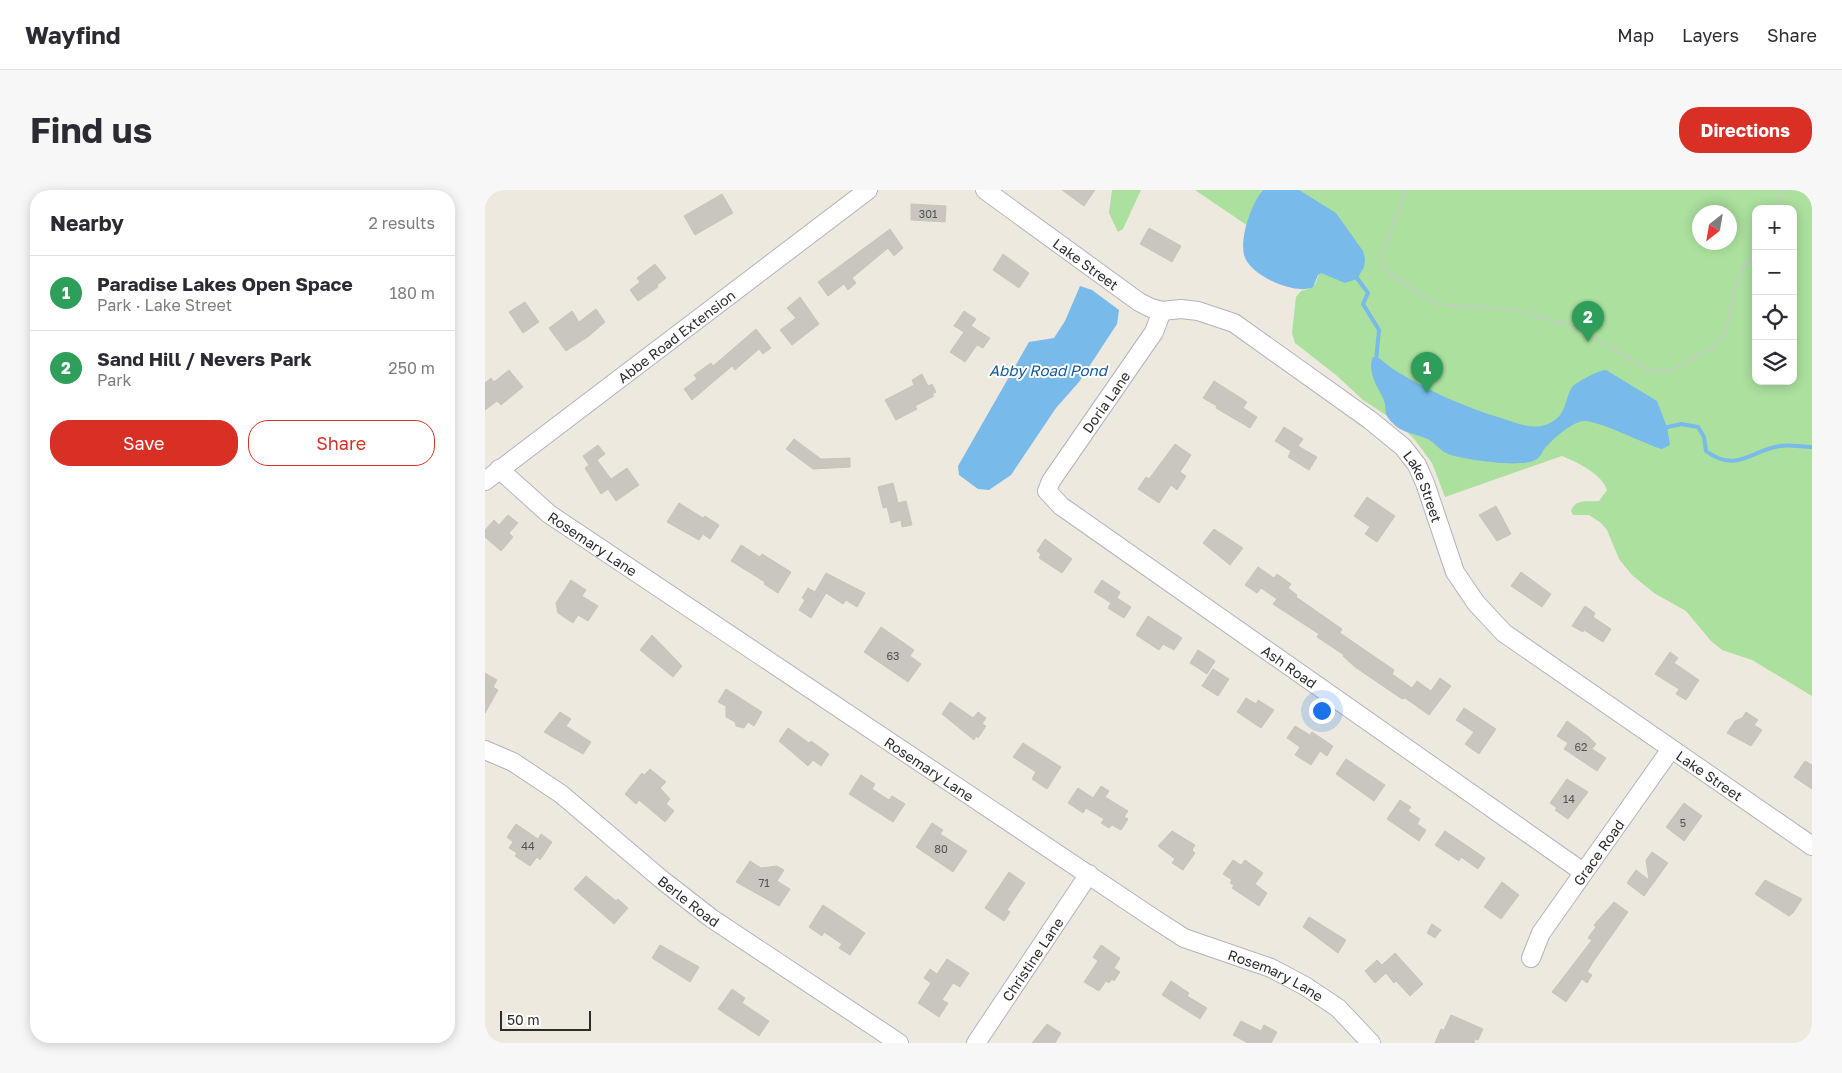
<!DOCTYPE html>
<html lang="en">
<head>
<meta charset="utf-8">
<style>
  :root { --surface:#fff; --page:#f7f7f7; --text:#2b2b33; --muted:#7c7c81; --line:#e1e1e2; --accent:#d93025 }
  body { margin:0; font-family:"Golos Text",sans-serif; background:var(--page); color:var(--text) }
  .controls { position:absolute; right:15px; top:15px; display:grid; overflow:hidden; border-radius:10px; box-shadow:0 2px 12px #0003 }
  .controls button { width:45px; height:45px; display:grid; place-items:center; padding:0; border:0; border-bottom:1px solid var(--line); background:var(--surface); color:var(--text); font:25px sans-serif }
  .compass { position:absolute; left:1207px; top:15px; width:45px; height:45px; border-radius:50%; background:var(--surface); box-shadow:0 2px 12px #0003; rotate:211deg }
  .scale { position:absolute; left:15px; bottom:12px; width:91px; box-sizing:border-box; padding-left:5px; border:2px solid #2c2c2c; border-top:0; font-size:14px; line-height:18px; white-space:nowrap; color:#2c2c2c; -webkit-text-stroke:4px #fff; paint-order:stroke }
  .you { position:absolute; left:836px; top:520px; width:18px; height:18px; margin:-12px; border:4px solid #fff; border-radius:50%; background:#1a73e8; box-shadow:0 0 0 8px #1a73e833 }
  .badge { display:grid; place-items:center; width:32px; height:32px; border-radius:50%; background:var(--accent); color:#fff; font-size:16px; font-weight:700 }
  .pin { position:absolute; translate:-50% -41px; filter:drop-shadow(0 1px 2px #0008) }
  .pin::after { content:''; position:absolute; top:26px; width:18px; height:15px; background:inherit; clip-path:polygon(0 0,100% 0,50% 100%) }
  .list { margin:0; padding:0; list-style:none }
  h2 { display:flex; justify-content:space-between; align-items:center; height:65px; margin:0; padding:0 20px; font-size:21px }
  h2 small { font-size:16px; font-weight:400; color:var(--muted) }
  .list li { display:grid; grid-template-columns:32px 1fr auto; gap:15px; align-items:center; box-sizing:border-box; height:75px; padding:0 20px; border-top:1px solid var(--line) }
  .list b { display:block; font-size:19px; white-space:nowrap }
  .list p { margin:0; font-size:16px; white-space:nowrap; color:var(--muted) }
  .list em { font-size:16px; font-style:normal; color:var(--muted) }
  .actions { display:flex; gap:10px; padding:15px 20px }
  .actions a { flex:1; padding:11px 0; border:1px solid var(--accent); border-radius:20px; text-align:center; font-size:18px; color:var(--accent) }
  .actions .main { background:var(--accent); color:#fff }
  .icon { flex:none; width:28px; height:28px; fill:none; stroke:currentColor; stroke-width:2; stroke-linecap:round; stroke-linejoin:round }
  .map { position:relative; flex:none; width:1327px; height:853px; overflow:hidden; border-radius:20px }
  header { display:flex; align-items:center; gap:30px; box-sizing:border-box; height:70px; padding:0 25px; background:var(--surface); border-bottom:1px solid var(--line) }
  header strong { font-size:24px }
  nav { display:flex; gap:28px; margin-inline-start:auto; font-size:18px }
  .intro { display:flex; align-items:center; justify-content:space-between; box-sizing:border-box; height:120px; padding:0 30px }
  h1 { margin:0; font-size:35px }
  .button { padding:12px 22px; border-radius:20px; background:var(--accent); color:#fff; font-size:18px; font-weight:700 }
  main { display:flex; gap:30px; padding:0 30px }
  aside { flex:1; background:var(--surface); border-radius:20px; box-shadow:0 2px 12px #0003 }
  .map>svg:first-child { display:block }
</style>
</head>
<body>
<header>
<strong>Wayfind</strong>
<nav><a>Map</a><a>Layers</a><a>Share</a></nav>
</header>
<div class="intro"><h1>Find us</h1><a class="button">Directions</a></div>
<main>
<aside>
<h2>Nearby<small>2 results</small></h2>
<ul class="list">
<li><span class="badge" style="background:#2e9e5b">1</span><div><b>Paradise Lakes Open Space</b><p>Park · Lake Street</p></div><em>180 m</em></li>
<li><span class="badge" style="background:#2e9e5b">2</span><div><b>Sand Hill / Nevers Park</b><p>Park</p></div><em>250 m</em></li>
</ul>
<div class="actions"><a class="main">Save</a><a>Share</a></div>
</aside>
<div class="map">
<svg width="1327" height="853" viewBox="0 0 1327 853">
  <rect width="100%" height="100%" fill="#ede9df"/>
  <!-- green -->
  <g fill="#abe09e" fill-rule="evenodd">
    <path d="M 627,0 L 656,0 L 638,39 L 633,42 L 624,23 Z"/>
    <path d="M 710,0 L 1327,0 L 1327,506 L 1267,470 L 1237,460 L 1226,451 L 1201,421 L 1169,403 L 1147,385 L 1134,369 L 1122,340 L 1116,333 L 1104,325 L 1088,325 L 1086,321 C 1090,308 1103,312 1114,311 L 1122,300 C 1117,284 1092,272 1077,266 L 960,307 L 947,273 L 930,250 L 913,233 L 878,210 L 851,185 L 810,153 L 807,143 L 811,107 L 816,101 L 823,99 L 830,94 L 834,84 ZM 1271,19 L 1308,19 L 1308,191 L 1271,191 ZM 1214,22 L 1244,22 L 1244,52 L 1214,52 Z"/>
  </g>
  <!-- water -->
  <g fill="#78bae9">
    <path d="M 778,0 L 814,0 L 851,23 L 878,61 L 880,69 L 879,77 L 872,89 L 860,93 L 836,83 L 833,85 L 828,97 C 810,106 764,85 759,65 C 755,47 766,14 778,0 Z"/>
    <path d="M 595,96 L 607,100 L 634,120 L 632,134 L 594,192 L 571,218 L 526,285 L 504,300 L 493,299 L 474,285 L 473,276 L 544,152 L 569,148 L 580,131 Z"/>
    <path d="M 888,167 L 892,167 C 899,171 904,177 911,181 C 944,201 979,217 1016,228 C 1029,232 1045,240 1060,235 C 1084,227 1078,209 1088,196 C 1092,192 1116,179 1121,180 L 1172,211 L 1182,237 L 1185,255 L 1177,259 C 1159,254 1113,230 1099,231 C 1087,232 1070,247 1062,256 C 1058,259 1057,265 1053,268 C 1049,272 1041,273 1035,273 C 1022,275 973,269 961,263 C 953,259 948,250 940,248 C 925,242 915,243 904,229 C 898,222 903,217 897,206 C 891,195 882,180 888,167 Z"/>
  </g>
  <g fill="none" stroke-linecap="round" stroke-linejoin="round">
    <!-- stream -->
    <g stroke="#78bae9" stroke-width="4">
      <path d="M 869,84 L 883,103 L 878,114 L 894,140 L 891,171"/>
      <path d="M 1179,238 L 1196,234 L 1213,237 L 1219,247 L 1221,261 C 1252,284 1266,260 1295,256 C 1305,254 1317,257 1327,257"/>
    </g>
  </g>
  <!-- building -->
  <g fill="#c8c6be" stroke="#c8c5b8">
    <path d="M 577,0 L 610,0 L 599,16 Z"/>
    <path d="M 237,4 L 248,23 L 210,45 L 199,26 Z"/>
    <path d="M 426,14 L 461,16 L 460,32 L 426,30 Z"/>
    <path d="M 664,38 L 696,56 L 687,72 L 655,54 Z"/>
    <path d="M 405,39 L 418,58 L 409,66 L 403,58 L 367,88 L 371,93 L 363,100 L 359,94 L 343,106 L 333,92 Z"/>
    <path d="M 518,64 L 544,83 L 534,98 L 508,80 Z"/>
    <path d="M 170,74 L 181,88 L 172,95 L 173,97 L 153,111 L 145,100 L 155,92 L 152,88 Z"/>
    <path d="M 315,107 L 334,134 L 307,155 L 295,140 L 311,128 L 302,118 Z"/>
    <path d="M 40,112 L 54,132 L 38,143 L 24,122 Z"/>
    <path d="M 111,119 L 120,132 L 104,146 L 81,161 L 64,138 L 87,121 L 94,132 Z"/>
    <path d="M 479,121 L 491,129 L 486,136 L 505,148 L 498,158 L 492,155 L 480,172 L 465,162 L 479,142 L 469,136 Z"/>
    <path d="M 271,139 L 286,158 L 278,164 L 274,159 L 250,180 L 247,176 L 207,210 L 199,199 L 212,189 L 209,185 L 226,173 L 228,176 Z"/>
    <path d="M 24,180 L 38,197 L 16,215 L 12,211 L 0,220 L 0,193 L 6,188 L 9,192 Z"/>
    <path d="M 437,184 L 443,196 L 447,194 L 451,202 L 447,204 L 449,206 L 430,216 L 432,219 L 411,230 L 400,210 L 429,195 L 427,190 Z"/>
    <path d="M 729,191 L 762,212 L 758,218 L 772,227 L 765,238 L 731,218 L 732,216 L 718,208 Z"/>
    <path d="M 799,237 L 818,249 L 813,256 L 832,267 L 824,280 L 803,267 L 806,261 L 790,251 Z"/>
    <path d="M 309,249 L 336,269 L 365,268 L 365,277 L 328,279 L 301,259 Z"/>
    <path d="M 690,254 L 706,265 L 695,282 L 701,286 L 692,300 L 686,295 L 674,313 L 653,299 L 661,287 L 664,289 Z"/>
    <path d="M 113,255 L 120,264 L 112,270 L 126,289 L 142,278 L 154,295 L 131,311 L 123,299 L 116,304 L 100,278 L 104,275 L 98,266 Z"/>
    <path d="M 408,293 L 413,313 L 421,311 L 427,335 L 417,337 L 416,330 L 406,333 L 402,317 L 398,318 L 393,297 Z"/>
    <path d="M 882,307 L 910,326 L 892,352 L 880,344 L 885,337 L 869,326 Z"/>
    <path d="M 194,313 L 218,328 L 220,326 L 234,335 L 225,349 L 218,344 L 214,350 L 182,332 Z"/>
    <path d="M 1011,316 L 1026,344 L 1012,351 L 994,325 Z"/>
    <path d="M 23,325 L 33,333 L 24,343 L 28,347 L 16,361 L 0,347 L 0,340 L 9,330 L 14,335 Z"/>
    <path d="M 729,339 L 758,358 L 745,375 L 718,353 Z"/>
    <path d="M 560,349 L 587,369 L 577,383 L 554,368 L 556,364 L 552,361 Z"/>
    <path d="M 256,355 L 275,367 L 277,364 L 306,382 L 293,403 L 279,394 L 280,392 L 246,371 Z"/>
    <path d="M 773,377 L 789,388 L 792,384 L 806,394 L 803,398 L 812,405 L 811,407 L 857,439 L 855,443 L 909,480 L 907,484 L 927,498 L 932,491 L 946,501 L 955,488 L 966,496 L 944,525 L 920,508 L 917,509 L 870,477 L 858,466 L 859,465 L 832,447 L 834,444 L 788,414 L 792,409 L 776,398 L 772,403 L 760,395 Z"/>
    <path d="M 1036,382 L 1066,404 L 1057,417 L 1026,396 Z"/>
    <path d="M 341,383 L 380,403 L 372,417 L 361,410 L 358,414 L 341,403 L 326,428 L 314,420 L 320,410 L 317,408 L 323,398 L 330,402 Z"/>
    <path d="M 86,390 L 101,400 L 97,406 L 113,416 L 103,431 L 93,425 L 88,433 L 73,423 L 71,413 Z"/>
    <path d="M 617,390 L 635,402 L 632,408 L 646,417 L 639,428 L 623,418 L 626,413 L 609,402 Z"/>
    <path d="M 1100,416 L 1110,423 L 1108,427 L 1126,439 L 1118,452 L 1099,440 L 1098,442 L 1087,436 Z"/>
    <path d="M 663,426 L 697,448 L 689,460 L 678,454 L 674,460 L 651,445 Z"/>
    <path d="M 396,437 L 429,460 L 425,466 L 436,474 L 423,492 L 379,462 Z"/>
    <path d="M 167,445 L 197,476 L 188,487 L 155,460 Z"/>
    <path d="M 713,460 L 730,471 L 722,484 L 705,473 Z"/>
    <path d="M 1185,462 L 1193,468 L 1189,473 L 1214,490 L 1201,510 L 1191,504 L 1194,499 L 1170,484 Z"/>
    <path d="M 728,479 L 744,489 L 733,506 L 717,496 Z"/>
    <path d="M 0,483 L 12,490 L 8,497 L 13,500 L 0,523 Z"/>
    <path d="M 241,499 L 277,522 L 269,536 L 263,532 L 259,538 L 251,536 L 250,532 L 241,527 L 241,516 L 233,512 Z"/>
    <path d="M 761,508 L 771,514 L 773,510 L 789,520 L 776,538 L 752,522 Z"/>
    <path d="M 465,512 L 488,528 L 493,522 L 501,528 L 497,534 L 501,536 L 493,548 L 491,546 L 489,550 L 457,524 Z"/>
    <path d="M 979,518 L 1011,539 L 994,564 L 980,554 L 989,542 L 971,530 Z"/>
    <path d="M 75,522 L 86,529 L 81,536 L 106,552 L 98,564 L 59,542 Z"/>
    <path d="M 1261,522 L 1273,530 L 1269,535 L 1277,540 L 1266,556 L 1242,543 L 1250,531 L 1257,528 Z"/>
    <path d="M 1082,531 L 1104,547 L 1111,554 L 1107,559 L 1121,568 L 1112,581 L 1079,559 L 1083,553 L 1072,546 Z"/>
    <path d="M 810,536 L 825,545 L 827,542 L 848,556 L 842,566 L 835,561 L 826,575 L 810,565 L 815,557 L 802,548 Z"/>
    <path d="M 303,538 L 324,553 L 326,551 L 344,564 L 336,576 L 328,570 L 323,576 L 294,551 Z"/>
    <path d="M 538,553 L 576,577 L 562,599 L 547,589 L 551,582 L 528,567 Z"/>
    <path d="M 861,569 L 900,595 L 889,611 L 851,584 Z"/>
    <path d="M 1320,571 L 1327,575 L 1327,599 L 1309,587 Z"/>
    <path d="M 165,579 L 181,592 L 175,598 L 185,609 L 181,614 L 189,621 L 180,632 L 154,610 L 151,614 L 140,604 L 157,583 L 159,585 Z"/>
    <path d="M 376,585 L 390,594 L 387,599 L 404,610 L 407,606 L 420,614 L 408,632 L 364,604 Z"/>
    <path d="M 1082,589 L 1103,602 L 1083,629 L 1070,620 L 1072,618 L 1065,613 Z"/>
    <path d="M 616,596 L 624,601 L 620,607 L 643,621 L 639,627 L 643,629 L 636,640 L 627,635 L 624,638 L 616,633 L 619,629 L 601,618 L 598,623 L 583,613 L 593,598 L 608,608 Z"/>
    <path d="M 915,610 L 926,617 L 923,621 L 935,629 L 932,634 L 941,640 L 934,651 L 902,629 Z"/>
    <path d="M 1199,613 L 1217,626 L 1199,651 L 1181,637 Z"/>
    <path d="M 447,633 L 458,640 L 455,644 L 482,661 L 468,682 L 431,657 Z"/>
    <path d="M 31,634 L 53,649 L 56,644 L 67,652 L 55,670 L 52,667 L 45,676 L 30,666 L 32,663 L 24,658 L 28,652 L 22,647 Z"/>
    <path d="M 687,641 L 710,655 L 707,660 L 710,663 L 698,680 L 687,673 L 690,669 L 673,656 Z"/>
    <path d="M 960,641 L 1000,668 L 993,679 L 976,667 L 974,671 L 950,655 Z"/>
    <path d="M 1167,662 L 1183,673 L 1159,706 L 1142,693 L 1151,680 L 1164,690 L 1161,670 Z"/>
    <path d="M 748,670 L 756,675 L 760,670 L 778,683 L 770,694 L 782,703 L 774,716 L 747,698 L 749,695 L 745,693 L 747,690 L 738,684 Z"/>
    <path d="M 265,671 L 276,678 L 292,676 L 299,680 L 292,691 L 305,699 L 294,716 L 251,692 Z"/>
    <path d="M 524,682 L 540,693 L 522,720 L 525,722 L 519,731 L 500,718 Z"/>
    <path d="M 101,686 L 131,711 L 133,709 L 143,718 L 129,734 L 89,699 Z"/>
    <path d="M 1280,690 L 1317,709 L 1308,723 L 1304,726 L 1270,704 Z"/>
    <path d="M 1017,692 L 1034,705 L 1016,729 L 999,717 Z"/>
    <path d="M 1129,712 L 1143,722 L 1108,772 L 1102,782 L 1107,785 L 1102,793 L 1097,789 L 1081,812 L 1067,802 L 1107,750 L 1103,748 L 1111,737 L 1109,735 Z"/>
    <path d="M 338,715 L 380,743 L 365,765 L 354,758 L 357,754 L 339,742 L 337,746 L 324,737 Z"/>
    <path d="M 824,727 L 861,750 L 853,763 L 818,737 Z"/>
    <path d="M 947,734 L 956,740 L 950,748 L 942,743 Z"/>
    <path d="M 175,755 L 214,777 L 205,792 L 167,768 Z"/>
    <path d="M 616,755 L 635,768 L 629,778 L 635,782 L 629,791 L 627,789 L 624,793 L 621,791 L 614,801 L 599,792 L 613,771 L 608,767 Z"/>
    <path d="M 910,763 L 938,794 L 925,806 L 911,791 L 909,793 L 901,783 L 890,793 L 880,781 L 892,770 L 897,775 Z"/>
    <path d="M 462,769 L 484,783 L 475,797 L 468,793 L 457,810 L 463,813 L 454,827 L 433,813 L 446,793 L 439,788 L 445,779 L 452,784 Z"/>
    <path d="M 686,791 L 704,803 L 702,806 L 722,818 L 715,829 L 677,805 Z"/>
    <path d="M 247,799 L 260,808 L 257,813 L 284,831 L 274,846 L 233,819 Z"/>
    <path d="M 966,825 L 998,839 L 993,850 L 990,849 L 989,853 L 950,853 L 956,839 L 959,840 Z"/>
    <path d="M 756,831 L 776,841 L 779,835 L 792,842 L 786,853 L 763,853 L 748,845 Z"/>
    <path d="M 562,834 L 576,843 L 570,853 L 547,853 Z"/>
  </g>
  <g fill="none" stroke-linecap="round" stroke-linejoin="round">
    <!-- minor casing -->
    <g stroke="#b2b3be" stroke-width="20">
      <g id="minor">
        <path id="s1" d="M 500,0 L 654,112 L 666,118 L 677,121 L 696,119 L 713,121 L 749,133 L 885,230 L 918,257 L 932,275 L 940,293 L 970,382 L 991,413 L 1019,443 L 1327,656"/>
        <path id="s2" d="M 677,121 L 669,142 L 566,291 L 562,301 L 576,316 L 1098,682"/>
        <path id="s3" d="M 14,279 L 64,324 L 668,728 L 699,748 L 786,778 L 820,796 L 853,818 L 886,853"/>
        <path id="s4" d="M 0,291 L 383,0"/>
        <path id="s5" d="M 0,560 L 28,572 L 76,604 L 176,689 L 226,728 L 414,853"/>
        <path id="s6" d="M 1046,768 L 1056,743 L 1186,559"/>
        <path id="s7" d="M 491,853 L 604,684"/>
      </g>
    </g>
    <!-- path -->
    <g stroke="#c8c8c8" stroke-width="2.5" stroke-dasharray="4 2.5" stroke-linecap="butt">
      <path d="M 921,0 L 897,66 L 897,78 L 950,114 L 1031,120 L 1090,137 L 1166,181 L 1187,180 L 1229,157 L 1241,140 L 1251,93 L 1271,55"/>
      <path d="M 1290,19 L 1299,0"/>
    </g>
    <!-- minor -->
    <use href="#minor" stroke="#fff" stroke-width="18"/>
  </g>
  <g text-anchor="middle" dominant-baseline="central" stroke-width="4" stroke-linejoin="round" paint-order="stroke">
    <!-- number labels -->
    <g font-size="11" fill="#535250">
      <text x="443" y="23">301</text>
      <text x="408" y="465">63</text>
      <text x="1096" y="556">62</text>
      <text x="1084" y="608">14</text>
      <text x="1198" y="632">5</text>
      <text x="43" y="655">44</text>
      <text x="456" y="658">80</text>
      <text x="279" y="692">71</text>
    </g>
    <!-- street labels -->
    <g font-size="14" fill="#2c2c2c" stroke="#fff">
      <text stroke="none"><textPath href="#s1" startOffset="125">Lake Street</textPath></text>
      <text stroke="none"><textPath href="#s4" startOffset="240">Abbe Road Extension</textPath></text>
      <text transform="translate(621 212) rotate(-55)">Doria Lane</text>
      <text stroke="none"><textPath href="#s1" startOffset="544">Lake Street</textPath></text>
      <text stroke="none"><textPath href="#s3" startOffset="120">Rosemary Lane</textPath></text>
      <text stroke="none"><textPath href="#s2" startOffset="514">Ash Road</textPath></text>
      <text stroke="none"><textPath href="#s3" startOffset="525">Rosemary Lane</textPath></text>
      <text stroke="none"><textPath href="#s1" startOffset="964">Lake Street</textPath></text>
      <text stroke="none"><textPath href="#s6" startOffset="126">Grace Road</textPath></text>
      <text stroke="none"><textPath href="#s5" startOffset="255">Berle Road</textPath></text>
      <text stroke="none"><textPath href="#s7" startOffset="101">Christine Lane</textPath></text>
      <text stroke="none"><textPath href="#s3" startOffset="930">Rosemary Lane</textPath></text>
    </g>
    <!-- water labels -->
    <g font-size="15" font-style="italic" fill="#145797" stroke="#fff">
      <text x="563" y="180">Abby Road Pond</text>
    </g>
  </g>
</svg>
<div class="controls">
<button>+</button>
<button>−</button>
<button><svg class="icon" aria-label="locate" viewBox="0 0 24 24"><circle cx="12" cy="12" r="6"/><path d="M12 2v4M12 18v4M2 12h4M18 12h4"/></svg></button>
<button><svg class="icon" aria-label="layers" viewBox="0 0 24 24"><path d="M12 4l9 5-9 5-9-5zM3 14l9 5 9-5"/></svg></button>
</div>
<svg class="compass" viewBox="-18 -18 36 36"><path d="M0-13l5 13h-10z" fill="#e53935"/><path d="M0 13l5-13h-10z" fill="#7c7c81"/></svg>
<div class="scale">50 m</div>
<div class="you"></div>
<div class="pin badge" style="left:942px;top:203px;background:#2e9e5b">1</div>
<div class="pin badge" style="left:1103px;top:152px;background:#2e9e5b">2</div>
</div>
</main>
</body>
</html>
